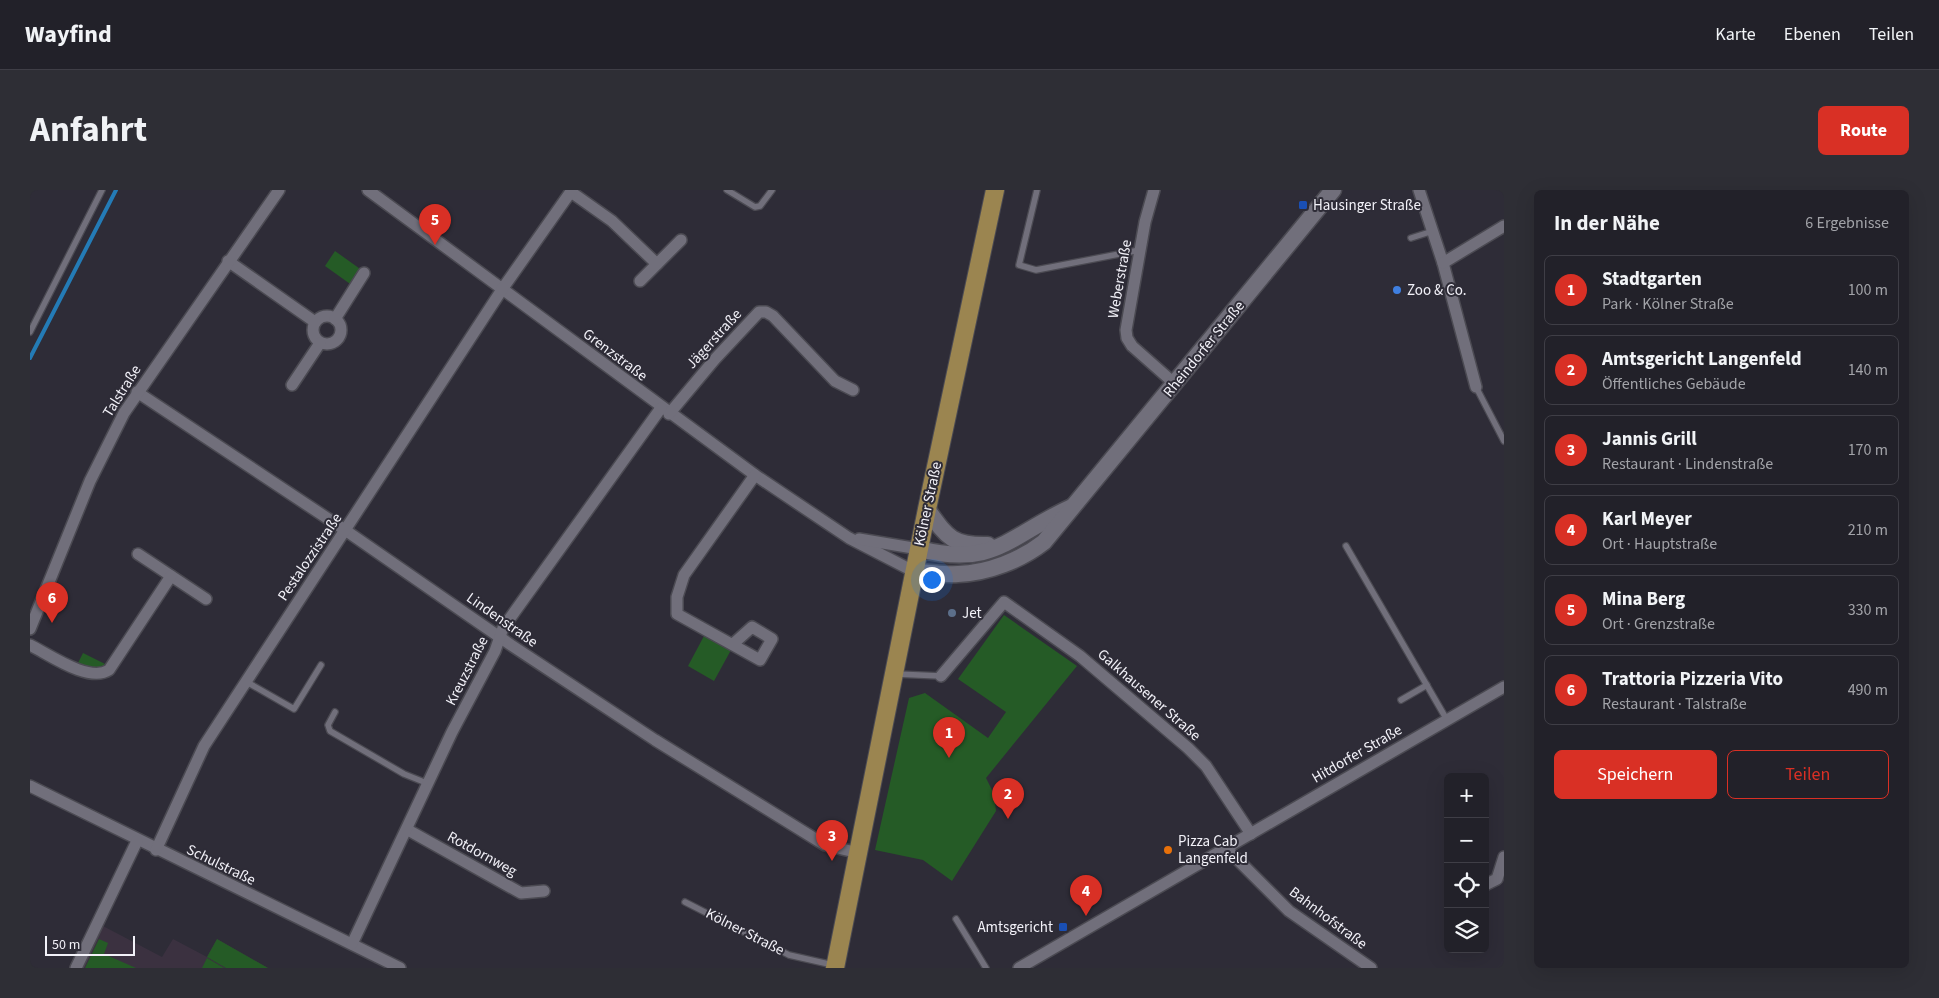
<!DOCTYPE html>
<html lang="de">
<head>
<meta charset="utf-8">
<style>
  :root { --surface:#222129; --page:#2e2e35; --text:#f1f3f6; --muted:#a2a3a8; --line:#3f3e46; --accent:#d93025 }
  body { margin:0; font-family:"Source Sans 3",sans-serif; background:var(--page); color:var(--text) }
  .controls { position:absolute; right:15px; bottom:15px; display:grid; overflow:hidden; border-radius:8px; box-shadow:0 5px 20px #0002 }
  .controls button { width:45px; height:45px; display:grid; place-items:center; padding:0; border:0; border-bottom:1px solid var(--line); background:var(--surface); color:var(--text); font:25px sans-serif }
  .scale { position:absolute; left:15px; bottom:12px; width:90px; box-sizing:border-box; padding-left:5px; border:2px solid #f2f1f8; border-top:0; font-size:14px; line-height:18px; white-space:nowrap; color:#f2f1f8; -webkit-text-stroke:4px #2e2c37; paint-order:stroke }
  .you { position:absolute; left:901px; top:389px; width:18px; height:18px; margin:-12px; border:4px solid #fff; border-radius:50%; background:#1a73e8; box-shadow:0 0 0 8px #1a73e833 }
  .badge { display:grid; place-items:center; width:32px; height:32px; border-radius:50%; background:var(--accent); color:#fff; font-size:16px; font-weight:700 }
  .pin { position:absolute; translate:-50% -41px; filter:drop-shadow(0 1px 2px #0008) }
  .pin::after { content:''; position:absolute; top:26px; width:18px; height:15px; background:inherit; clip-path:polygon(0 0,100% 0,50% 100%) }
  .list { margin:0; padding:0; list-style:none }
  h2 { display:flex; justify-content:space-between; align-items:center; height:65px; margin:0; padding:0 20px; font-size:21px }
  h2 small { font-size:16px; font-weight:400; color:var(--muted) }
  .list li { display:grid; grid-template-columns:32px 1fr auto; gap:15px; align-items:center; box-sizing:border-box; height:70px; margin:0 10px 10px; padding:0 10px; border:1px solid var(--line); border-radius:8px }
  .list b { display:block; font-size:19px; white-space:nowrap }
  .list p { margin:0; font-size:16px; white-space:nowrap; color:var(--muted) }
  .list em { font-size:16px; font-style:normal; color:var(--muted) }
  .actions { display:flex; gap:10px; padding:15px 20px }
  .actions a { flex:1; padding:11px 0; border:1px solid var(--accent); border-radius:8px; text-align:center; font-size:18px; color:var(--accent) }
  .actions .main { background:var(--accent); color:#fff }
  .icon { flex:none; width:28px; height:28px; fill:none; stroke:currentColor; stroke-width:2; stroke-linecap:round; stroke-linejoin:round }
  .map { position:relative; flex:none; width:1474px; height:778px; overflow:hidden; border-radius:8px }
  header { display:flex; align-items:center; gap:30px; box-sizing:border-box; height:70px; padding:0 25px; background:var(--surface); border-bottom:1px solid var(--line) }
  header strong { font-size:24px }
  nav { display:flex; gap:28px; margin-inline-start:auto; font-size:18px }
  .intro { display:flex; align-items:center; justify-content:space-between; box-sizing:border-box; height:120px; padding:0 30px }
  h1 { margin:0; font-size:35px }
  .button { padding:12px 22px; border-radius:8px; background:var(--accent); color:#fff; font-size:18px; font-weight:700 }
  main { display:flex; gap:30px; padding:0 30px }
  aside { flex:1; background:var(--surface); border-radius:8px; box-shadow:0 5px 20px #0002 }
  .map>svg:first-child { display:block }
</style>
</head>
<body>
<header>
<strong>Wayfind</strong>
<nav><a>Karte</a><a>Ebenen</a><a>Teilen</a></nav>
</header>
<div class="intro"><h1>Anfahrt</h1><a class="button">Route</a></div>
<main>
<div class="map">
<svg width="1474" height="778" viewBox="0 0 1474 778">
  <rect width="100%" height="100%" fill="#2e2c37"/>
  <!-- education -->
  <path fill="#3b3140" d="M 73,736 L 132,767 L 143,749 L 177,767 L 187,749 L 238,778 L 52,778 Z"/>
  <!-- green -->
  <g fill="#255b26">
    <path d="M 305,61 L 333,81 L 323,96 L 295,76 Z"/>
    <path d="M 974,425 L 1047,476 L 956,588 L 964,604 L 966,621 L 922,691 L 893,670 L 845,660 L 879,508 L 895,503 L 958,548 L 976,522 L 928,489 Z"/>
    <path d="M 674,446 L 701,460 L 684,491 L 658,476 Z"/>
    <path d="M 53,463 L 75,474 L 72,478 L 59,479 L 48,473 Z"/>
    <path d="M 69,749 L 78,753 L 74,764 L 106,778 L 55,778 Z"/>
    <path d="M 187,749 L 238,778 L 196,778 L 177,767 Z"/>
    <path d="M 177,768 L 194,778 L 172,778 Z"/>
  </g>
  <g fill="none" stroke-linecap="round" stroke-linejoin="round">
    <!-- stream -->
    <path stroke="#247bb6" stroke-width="4" d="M 0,168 L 86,0"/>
    <!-- service casing -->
    <g stroke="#4b4a52" stroke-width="8">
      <g id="service">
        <path d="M 697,0 L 725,17 L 730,16 L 742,0"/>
        <path d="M 1007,0 L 989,75 L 1006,80 L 1110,60"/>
        <path d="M 1381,48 L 1403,41"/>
        <path d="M 0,142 L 72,0"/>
        <path d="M 1446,197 L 1474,251"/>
        <path d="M 1316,356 L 1417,530"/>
        <path d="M 866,484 L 911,486"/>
        <path d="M 215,491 L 264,519 L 291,475"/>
        <path d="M 1371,510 L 1397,495"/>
        <path d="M 305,522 L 298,535 L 300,541 L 374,584 L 399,594"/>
        <path d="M 655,712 L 759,765 L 803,775"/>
        <path d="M 926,729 L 956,778"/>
      </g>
    </g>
    <!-- minor casing -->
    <g stroke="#4b4a52" stroke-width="14">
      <g id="minor">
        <path d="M 338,0 L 725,285 L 819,348 L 885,382"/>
        <path d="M 1124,0 L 1115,32 L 1096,140 L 1097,148 L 1102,156 L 1145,194"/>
        <path d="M 1389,0 L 1413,73 L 1446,197"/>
        <path d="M 541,2 L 582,31 L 627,74"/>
        <path d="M 198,71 L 285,132"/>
        <path d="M 1413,73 L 1474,36"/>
        <path d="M 610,91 L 651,50"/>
        <circle cx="297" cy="140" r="14"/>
        <path d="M 305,129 L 334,83"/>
        <path d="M 262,195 L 290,153"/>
        <path d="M 107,202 L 315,340 L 481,455 L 625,550 L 795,655 L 829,663"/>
        <path d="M 639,224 L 685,169 L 729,122 L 736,122 L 743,126 L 805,191 L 823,200"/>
        <path d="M 829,349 L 889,359"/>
        <path d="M 108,364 L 176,409"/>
        <path d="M 0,439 L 60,291 L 94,223 L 249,0"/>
        <path d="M 703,454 L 722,437 L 742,449 L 730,470 L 647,424 L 647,407 L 654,385 L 725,285"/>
        <path d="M 0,455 C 20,465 59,493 79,480 L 141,386"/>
        <path d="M 911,486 L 974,412 L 1050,466 L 1158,558 L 1176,576 L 1221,644"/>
        <path d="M 0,596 L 370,778"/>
        <path d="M 378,640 L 491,703 L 514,701"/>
        <path d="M 1196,658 L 1259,721 L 1341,778"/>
        <path d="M 126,660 L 174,556 L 473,98 L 542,0"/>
        <path d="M 1455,695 L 1467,689 L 1474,667"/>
        <path d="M 322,754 L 422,542 L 465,461 L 473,438 L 631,218"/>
        <path d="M 46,778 L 107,651"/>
        <path d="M 989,778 L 1474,497"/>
      </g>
    </g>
    <!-- secondary casing -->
    <g stroke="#4b4a52" stroke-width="19">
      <g id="secondary">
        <path d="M 897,319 C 917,347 922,356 958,355"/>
        <path d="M 889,359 C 965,378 978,346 1042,317"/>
        <path d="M 885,382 C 899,382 914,385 928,384 C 958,383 991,370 1014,352 L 1303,0"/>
      </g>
    </g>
    <!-- primary casing -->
    <g stroke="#4b4a52" stroke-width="20">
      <path id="primary" d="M 805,778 L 897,319 L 965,0"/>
    </g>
    <!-- service -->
    <use href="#service" stroke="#716f7b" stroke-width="5.5"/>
    <!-- minor -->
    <use href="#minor" stroke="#716f7b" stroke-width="11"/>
    <!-- secondary -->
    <use href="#secondary" stroke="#716f7b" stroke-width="16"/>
    <!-- primary -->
    <use href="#primary" stroke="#9b8550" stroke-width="18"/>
  </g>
  <!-- markers -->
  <g fill="#1a4fb4" stroke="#2e2c37" stroke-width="2">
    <rect x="1268" y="10" width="10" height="10" rx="2.5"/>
    <rect x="1028" y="732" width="10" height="10" rx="2.5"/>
  </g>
  <circle fill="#3f7fe0" stroke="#2e2c37" stroke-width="2" cx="1367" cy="100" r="5"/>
  <circle fill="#5c6f8a" stroke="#2e2c37" stroke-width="2" cx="922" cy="423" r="5"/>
  <circle fill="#e8710a" stroke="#2e2c37" stroke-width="2" cx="1138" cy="660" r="5"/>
  <g text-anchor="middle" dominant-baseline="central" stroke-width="4" stroke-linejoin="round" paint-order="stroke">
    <!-- poi labels -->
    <g font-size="15" fill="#f2f1f8" stroke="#2e2c37" text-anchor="start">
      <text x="1283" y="15">Hausinger Straße</text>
      <text x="1377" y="100">Zoo &amp; Co.</text>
      <text x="932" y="423">Jet</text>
      <text x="1148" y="651">Pizza Cab<tspan x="1148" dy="17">Langenfeld</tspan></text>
      <text x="1023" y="737" text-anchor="end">Amtsgericht</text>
    </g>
    <!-- street labels -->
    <g font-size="15" fill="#f2f1f8" stroke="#2e2c37">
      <text transform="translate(1090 89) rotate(-80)">Weberstraße</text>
      <text transform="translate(684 149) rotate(-48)">Jägerstraße</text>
      <text transform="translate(1174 159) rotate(-51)">Rheindorfer Straße</text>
      <text transform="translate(585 165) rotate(37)">Grenzstraße</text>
      <text transform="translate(92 201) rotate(-58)">Talstraße</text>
      <text transform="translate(898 314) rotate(-78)">Kölner Straße</text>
      <text transform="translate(280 367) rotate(-56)">Pestalozzistraße</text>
      <text transform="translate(472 430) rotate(35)">Lindenstraße</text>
      <text transform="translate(437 481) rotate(-63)">Kreuzstraße</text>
      <text transform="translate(1119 505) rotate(41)">Galkhausener Straße</text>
      <text transform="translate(1327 564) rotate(-30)">Hitdorfer Straße</text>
      <text transform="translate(452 664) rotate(29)">Rotdornweg</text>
      <text transform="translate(191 675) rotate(26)">Schulstraße</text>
      <text transform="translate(1298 728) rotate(37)">Bahnhofstraße</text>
      <text transform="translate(715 742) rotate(27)">Kölner Straße</text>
    </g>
  </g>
</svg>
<div class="controls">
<button>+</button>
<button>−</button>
<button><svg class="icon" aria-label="locate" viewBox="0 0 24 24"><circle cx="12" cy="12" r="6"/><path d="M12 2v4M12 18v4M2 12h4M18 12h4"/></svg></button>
<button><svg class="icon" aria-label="layers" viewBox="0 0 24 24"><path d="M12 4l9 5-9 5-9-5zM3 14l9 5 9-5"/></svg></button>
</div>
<div class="scale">50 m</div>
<div class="you"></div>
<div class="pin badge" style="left:919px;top:568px">1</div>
<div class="pin badge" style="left:978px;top:629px">2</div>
<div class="pin badge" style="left:802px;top:671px">3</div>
<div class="pin badge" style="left:1056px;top:726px">4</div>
<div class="pin badge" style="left:405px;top:55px">5</div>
<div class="pin badge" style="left:22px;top:433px">6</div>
</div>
<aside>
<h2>In der Nähe<small>6 Ergebnisse</small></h2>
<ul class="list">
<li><span class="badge">1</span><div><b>Stadtgarten</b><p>Park · Kölner Straße</p></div><em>100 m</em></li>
<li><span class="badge">2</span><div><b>Amtsgericht Langenfeld</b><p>Öffentliches Gebäude</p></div><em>140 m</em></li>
<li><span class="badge">3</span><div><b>Jannis Grill</b><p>Restaurant · Lindenstraße</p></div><em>170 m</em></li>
<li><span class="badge">4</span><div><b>Karl Meyer</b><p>Ort · Hauptstraße</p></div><em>210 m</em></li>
<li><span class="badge">5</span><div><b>Mina Berg</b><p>Ort · Grenzstraße</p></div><em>330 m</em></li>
<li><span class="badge">6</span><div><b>Trattoria Pizzeria Vito</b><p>Restaurant · Talstraße</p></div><em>490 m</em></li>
</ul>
<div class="actions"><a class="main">Speichern</a><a>Teilen</a></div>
</aside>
</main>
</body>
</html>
